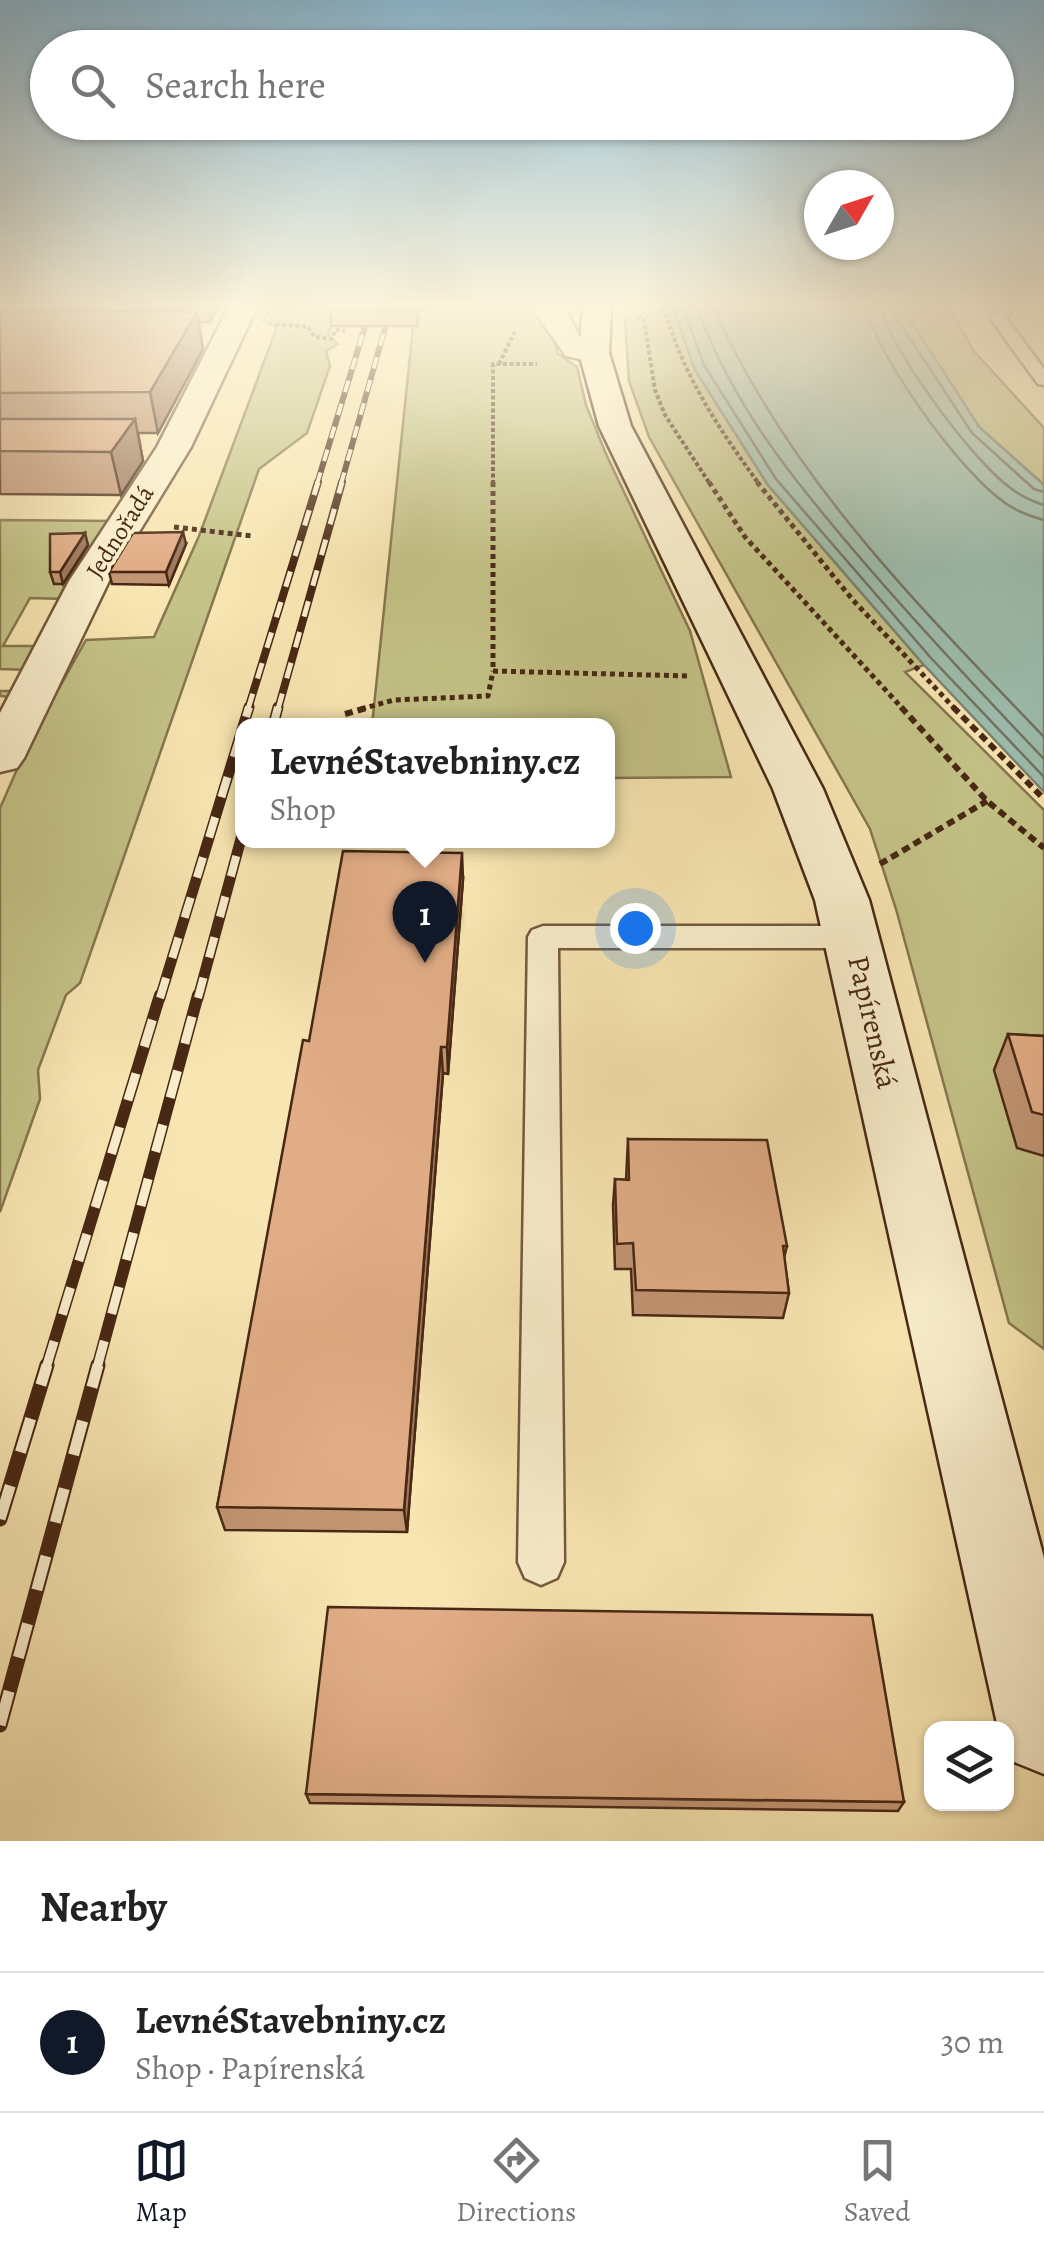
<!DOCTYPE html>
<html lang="en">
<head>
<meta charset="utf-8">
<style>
  :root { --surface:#fff; --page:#f6f6f6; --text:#222; --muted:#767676; --line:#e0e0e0; --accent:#111827 }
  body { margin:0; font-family:Alegreya,serif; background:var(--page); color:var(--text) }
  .controls { position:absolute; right:30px; bottom:30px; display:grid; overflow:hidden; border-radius:20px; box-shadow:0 2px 8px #0004 }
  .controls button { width:90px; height:90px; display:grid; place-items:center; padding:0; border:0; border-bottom:2px solid var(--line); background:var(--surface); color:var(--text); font:50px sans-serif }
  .compass { position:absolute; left:804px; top:170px; width:90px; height:90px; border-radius:50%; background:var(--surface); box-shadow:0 2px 8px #0004; rotate:51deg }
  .you { position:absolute; left:635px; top:928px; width:35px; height:35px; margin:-25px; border:8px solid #fff; border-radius:50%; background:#1a73e8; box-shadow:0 0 0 15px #1a73e833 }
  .badge { display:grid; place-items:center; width:65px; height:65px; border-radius:50%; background:var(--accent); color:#fff; font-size:32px; font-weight:700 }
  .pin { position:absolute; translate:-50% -82px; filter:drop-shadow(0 2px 5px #0008) }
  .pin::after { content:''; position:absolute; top:52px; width:35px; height:30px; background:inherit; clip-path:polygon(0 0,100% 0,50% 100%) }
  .popup { position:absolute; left:235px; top:718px; width:380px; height:130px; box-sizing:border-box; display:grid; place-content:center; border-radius:20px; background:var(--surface); filter:drop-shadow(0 2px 8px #0005); font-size:32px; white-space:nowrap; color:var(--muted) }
  .popup b { font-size:38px; color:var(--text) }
  .popup::after { content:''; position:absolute; left:50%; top:100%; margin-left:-20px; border:20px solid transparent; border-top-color:var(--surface) }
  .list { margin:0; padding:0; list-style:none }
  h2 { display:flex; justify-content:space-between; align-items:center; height:130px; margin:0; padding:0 40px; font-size:42px }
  h2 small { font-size:32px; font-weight:400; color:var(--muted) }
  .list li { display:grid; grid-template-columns:65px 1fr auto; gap:30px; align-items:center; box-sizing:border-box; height:140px; padding:0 40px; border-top:2px solid var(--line) }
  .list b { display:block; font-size:38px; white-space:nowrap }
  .list p { margin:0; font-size:32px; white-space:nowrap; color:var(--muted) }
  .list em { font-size:32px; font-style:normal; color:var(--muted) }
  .icon { flex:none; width:55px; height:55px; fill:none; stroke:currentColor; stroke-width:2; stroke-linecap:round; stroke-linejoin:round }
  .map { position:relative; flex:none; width:1044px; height:1841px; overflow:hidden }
  .search { position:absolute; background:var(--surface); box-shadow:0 2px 8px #0004; left:30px; right:30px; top:30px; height:110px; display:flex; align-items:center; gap:25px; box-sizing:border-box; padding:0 35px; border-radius:55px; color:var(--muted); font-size:38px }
  .sheet { height:270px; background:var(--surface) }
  nav { display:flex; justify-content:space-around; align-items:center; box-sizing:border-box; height:140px; border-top:2px solid var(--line); background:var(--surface); font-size:28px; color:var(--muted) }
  nav a { display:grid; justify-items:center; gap:5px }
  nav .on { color:var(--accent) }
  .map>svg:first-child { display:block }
</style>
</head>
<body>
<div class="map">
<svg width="1044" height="1841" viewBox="0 0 1044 1841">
  <rect width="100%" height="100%" fill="#f8e6b2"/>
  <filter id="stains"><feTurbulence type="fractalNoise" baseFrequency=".002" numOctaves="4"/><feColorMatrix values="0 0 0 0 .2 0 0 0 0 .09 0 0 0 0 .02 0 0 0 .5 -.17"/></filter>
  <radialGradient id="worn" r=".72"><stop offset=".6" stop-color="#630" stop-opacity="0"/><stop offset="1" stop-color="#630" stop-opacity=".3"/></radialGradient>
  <!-- green -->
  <g fill="#c4c387" stroke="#86764e" stroke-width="2.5" fill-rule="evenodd">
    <path d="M 271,307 L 338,307 L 328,335 L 338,344 L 326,351 L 330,366 L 307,433 L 259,469 L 80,983 L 66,995 L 38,1070 L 40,1099 L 0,1212 L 0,808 L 30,740 L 86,640 L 154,637 L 199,536 L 277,327 L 263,321 Z"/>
    <path d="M 415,307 L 540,307 L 555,333 L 557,353 L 577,367 L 586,405 L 606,454 L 690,631 L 731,777 L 608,778 L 608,726 L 372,726 Z"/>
    <path d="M 624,307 L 673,307 L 695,370 L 768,485 L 924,665 L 905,672 L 1044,810 L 1044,1349 L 1009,1323 L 896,909 L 870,829 L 649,437 L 629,381 Z"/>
    <path d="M 902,307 L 949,307 L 974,351 L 1044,428 L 1044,485 L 979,427 Z"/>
    <path d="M 0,520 L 113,521 L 0,734 L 0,722 L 13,697 L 0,696 L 0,691 L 17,691 L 28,670 L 0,669 ZM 30,598 L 65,599 L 40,646 L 3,646 Z"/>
  </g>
  <!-- water -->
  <path fill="#9dbfb0" stroke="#7b8372" stroke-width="2.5" d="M 673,307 L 902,307 L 979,427 L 1044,485 L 1044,792 L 924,665 L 768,485 L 695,370 Z"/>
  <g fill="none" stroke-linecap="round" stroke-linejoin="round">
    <!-- shore -->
    <g stroke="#727462" stroke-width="2.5">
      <path d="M 683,307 L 704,365 L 776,479 L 931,658 L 1044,777"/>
      <path d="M 697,307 C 733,408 799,487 868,567 C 925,633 984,696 1044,759"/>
      <path d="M 713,307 C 790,478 916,603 1044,737"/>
      <path d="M 866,307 C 880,360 953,461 996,496 C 1011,509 1026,515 1044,520"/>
      <path d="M 881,307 C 892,352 968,453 1004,483 C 1017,494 1028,500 1044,505"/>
      <path d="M 894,307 L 896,317 L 972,433 L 1034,489 L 1044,492"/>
    </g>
    <!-- lane casing -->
    <g stroke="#74583c" stroke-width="5">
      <g id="lane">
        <path d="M 1000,307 L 1016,307 L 1006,318 L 1044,369 L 1044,385 L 1038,384 L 990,318 Z"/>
        <path d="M 543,926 L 853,926 L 864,930 L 868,937 L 864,944 L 853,948 L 558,948 L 564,1562 L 557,1578 L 541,1585 L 525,1578 L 518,1562 L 528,937 L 532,930 Z"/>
      </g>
    </g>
    <!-- street casing -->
    <g stroke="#74583c" stroke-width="5">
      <g id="street">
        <path d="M 229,307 L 257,307 L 191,447 L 109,581 L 24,758 L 17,768 L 0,772 L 0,713 L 69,581 L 157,447 Z"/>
        <path d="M 531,307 L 564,307 L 581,339 L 605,347 L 609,353 L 605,359 L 594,362 L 566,356 Z"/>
      </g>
    </g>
    <!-- secondary casing -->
    <g stroke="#482814" stroke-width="5">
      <path id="secondary" d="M 583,307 L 611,307 L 609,353 L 631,426 L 823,789 L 869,900 L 1044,1558 L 1044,1774 L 1012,1761 L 1006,1748 L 1006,1728 L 998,1728 L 815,900 L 773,789 L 599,426 L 579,353 Z"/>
    </g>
    <!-- path-far2 -->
    <g stroke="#482814" stroke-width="4" stroke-dasharray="4 2.5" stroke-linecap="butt">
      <path d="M 664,307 C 682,374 719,429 759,484"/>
      <path d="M 637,316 L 644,320 L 655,390 L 665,415 L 710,484"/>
      <path d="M 276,324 L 308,327 L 315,337 L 332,339 L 335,330 L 345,331"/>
      <path d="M 499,364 L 516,329"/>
      <path d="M 493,484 L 493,364 L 537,364"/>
    </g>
    <!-- path-far1 -->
    <g stroke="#482814" stroke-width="5" stroke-dasharray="5 4" stroke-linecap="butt">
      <path d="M 493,482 L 493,671 L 690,676"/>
      <path d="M 709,482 L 745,537 L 903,709"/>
      <path d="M 757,482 L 852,599 L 955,709"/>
      <path d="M 174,527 L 252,536"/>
      <path d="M 361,709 L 394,700 L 488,696 L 493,671"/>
    </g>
    <!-- path -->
    <g stroke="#482814" stroke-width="6" stroke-dasharray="8 5" stroke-linecap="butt">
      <path d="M 901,707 L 987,801 L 1044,848"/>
      <path d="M 953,707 L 1044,799"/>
      <path d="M 345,714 L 370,707"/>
      <path d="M 880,864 L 987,801"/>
    </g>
    <!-- lane -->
    <use href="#lane" fill="#faefcd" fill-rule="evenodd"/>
    <!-- street -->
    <use href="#street" fill="#faefcd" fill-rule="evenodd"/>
    <!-- secondary -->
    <use href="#secondary" fill="#faefcd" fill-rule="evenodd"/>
    <!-- rail-far4 casing -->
    <g stroke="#482814" stroke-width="6">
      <g id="rail-far4">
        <path d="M 317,484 L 371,307"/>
        <path d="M 341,484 L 391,307"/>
      </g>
    </g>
    <!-- rail-far3 casing -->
    <g stroke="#482814" stroke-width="8">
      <g id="rail-far3">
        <path d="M 248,709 L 318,482"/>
        <path d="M 278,709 L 342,482"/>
      </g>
    </g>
    <!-- rail-far2 casing -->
    <g stroke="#482814" stroke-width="11">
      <g id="rail-far2">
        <path d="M 273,726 L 278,707"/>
        <path d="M 160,998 L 249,707"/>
        <path d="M 198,998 L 242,835"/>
      </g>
    </g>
    <!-- rail-far1 casing -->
    <g stroke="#482814" stroke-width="12">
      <g id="rail-far1">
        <path d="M 46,1368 L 160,995"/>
        <path d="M 97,1368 L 198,995"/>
      </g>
    </g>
    <!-- rail casing -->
    <g stroke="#482814" stroke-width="15">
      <g id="rail">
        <path d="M 0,1519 L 47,1365"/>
        <path d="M 0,1725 L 98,1365"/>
      </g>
    </g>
    <!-- rail-far4 -->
    <use href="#rail-far4" stroke="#faefcd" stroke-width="4" stroke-dasharray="12" stroke-linecap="butt"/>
    <!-- rail-far3 -->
    <use href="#rail-far3" stroke="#faefcd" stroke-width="5" stroke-dasharray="16" stroke-linecap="butt"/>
    <!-- rail-far2 -->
    <use href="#rail-far2" stroke="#faefcd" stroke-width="8" stroke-dasharray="21" stroke-linecap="butt"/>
    <!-- rail-far1 -->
    <use href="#rail-far1" stroke="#faefcd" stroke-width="9" stroke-dasharray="28" stroke-linecap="butt"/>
    <!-- rail -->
    <use href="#rail" stroke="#faefcd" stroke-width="11" stroke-dasharray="35" stroke-linecap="butt"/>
  </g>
  <!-- wall -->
  <g fill="#c29573" stroke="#482814" stroke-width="2.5">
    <path d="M 132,307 L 218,307 L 210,322 L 198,322 L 203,349 L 158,433 L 138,433 L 143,461 L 121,495 L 0,494 L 0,309 L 133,311 Z"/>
    <path d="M 331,307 L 451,307 L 421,309 L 417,326 L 331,326 L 330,311 Z"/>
    <path d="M 186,544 L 169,585 L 112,584 L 109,572 Z"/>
    <path d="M 88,545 L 63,584 L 54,584 L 50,572 Z"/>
    <path d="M 463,879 L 448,1074 L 443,1073 L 407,1532 L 225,1530 L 217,1507 L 309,1041 Z"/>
    <path d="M 1008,1034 L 1044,1036 L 1044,1156 L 1017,1148 L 994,1070 Z"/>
    <path d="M 628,1139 L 787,1246 L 784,1258 L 789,1293 L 783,1318 L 633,1315 L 631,1269 L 615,1269 L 613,1205 L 615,1179 L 626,1180 Z"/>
    <path d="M 306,1794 L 904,1802 L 898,1811 L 310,1803 Z"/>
  </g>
  <!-- shaded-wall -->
  <g fill="#9e795e" stroke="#482814" stroke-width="2.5">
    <path d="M 208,307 L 218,307 L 210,322 Z"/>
    <path d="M 417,307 L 421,307 L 417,326 Z"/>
    <path d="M 197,312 L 203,349 L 158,433 L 150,392 Z"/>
    <path d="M 135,419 L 143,461 L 121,495 L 111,452 Z"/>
    <path d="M 183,532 L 186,544 L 169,585 L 166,572 Z"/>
    <path d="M 85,533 L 88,545 L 63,584 L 60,572 Z"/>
    <path d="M 462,853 L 463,879 L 448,1074 L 447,1047 Z"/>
    <path d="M 441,1047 L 443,1073 L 407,1532 L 404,1510 Z"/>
  </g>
  <!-- building -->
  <g fill="#e1ad86" stroke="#482814" stroke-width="2.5">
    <path d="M 331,307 L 417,307 L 417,311 L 330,311 Z"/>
    <path d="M 0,309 L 197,312 L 150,392 L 0,393 Z"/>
    <path d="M 0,419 L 135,419 L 111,452 L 0,451 Z"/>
    <path d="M 183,532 L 166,572 L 109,572 L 133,533 Z"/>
    <path d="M 85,533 L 60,572 L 50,572 L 50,534 Z"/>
    <path d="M 343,851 L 462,853 L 447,1047 L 441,1047 L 404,1510 L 217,1507 L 303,1040 L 309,1041 Z"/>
    <path d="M 1008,1034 L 1044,1036 L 1044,1115 L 1032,1112 Z"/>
    <path d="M 628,1139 L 767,1140 L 787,1246 L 783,1246 L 789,1293 L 636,1290 L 633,1243 L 617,1244 L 615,1179 L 629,1180 Z"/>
    <path d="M 328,1607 L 872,1615 L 904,1802 L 306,1794 Z"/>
  </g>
  <!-- sky -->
  <linearGradient id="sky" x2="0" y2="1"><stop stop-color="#8ab8d2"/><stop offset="0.54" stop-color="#fcf4dc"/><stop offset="1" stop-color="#fcf4dc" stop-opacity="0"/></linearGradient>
  <rect width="1044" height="565" fill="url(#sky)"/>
  <g text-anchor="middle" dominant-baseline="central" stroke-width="8" stroke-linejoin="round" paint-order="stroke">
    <!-- far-street labels -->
    <g font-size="25" fill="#482814" stroke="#faefcd">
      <text transform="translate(120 532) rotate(-58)">Jednořadá</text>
    </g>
    <!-- street labels -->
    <g font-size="30" fill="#482814" stroke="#faefcd">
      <text transform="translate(873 1022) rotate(77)">Papírenská</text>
    </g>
  </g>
  <rect width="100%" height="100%" filter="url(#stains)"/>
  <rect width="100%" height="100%" fill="url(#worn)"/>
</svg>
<div class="controls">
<button><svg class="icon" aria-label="layers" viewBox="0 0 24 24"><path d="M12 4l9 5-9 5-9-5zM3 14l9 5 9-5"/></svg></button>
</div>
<svg class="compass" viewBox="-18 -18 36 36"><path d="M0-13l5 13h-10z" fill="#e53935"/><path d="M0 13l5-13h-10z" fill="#767676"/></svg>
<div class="you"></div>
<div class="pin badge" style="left:425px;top:963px">1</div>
<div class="popup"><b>LevnéStavebniny.cz</b>Shop</div>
<div class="search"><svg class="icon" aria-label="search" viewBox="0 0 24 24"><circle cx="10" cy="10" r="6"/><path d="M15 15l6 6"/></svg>Search here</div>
</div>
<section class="sheet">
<h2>Nearby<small></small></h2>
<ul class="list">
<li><span class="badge">1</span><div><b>LevnéStavebniny.cz</b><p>Shop · Papírenská</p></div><em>30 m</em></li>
</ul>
</section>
<nav>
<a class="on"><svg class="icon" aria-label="map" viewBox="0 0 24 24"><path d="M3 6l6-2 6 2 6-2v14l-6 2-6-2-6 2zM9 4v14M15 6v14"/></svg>Map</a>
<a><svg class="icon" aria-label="directions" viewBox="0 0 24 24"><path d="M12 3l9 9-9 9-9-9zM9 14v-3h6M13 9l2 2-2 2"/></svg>Directions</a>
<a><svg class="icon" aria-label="saved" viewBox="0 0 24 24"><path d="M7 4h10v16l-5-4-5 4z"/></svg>Saved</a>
</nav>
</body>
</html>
